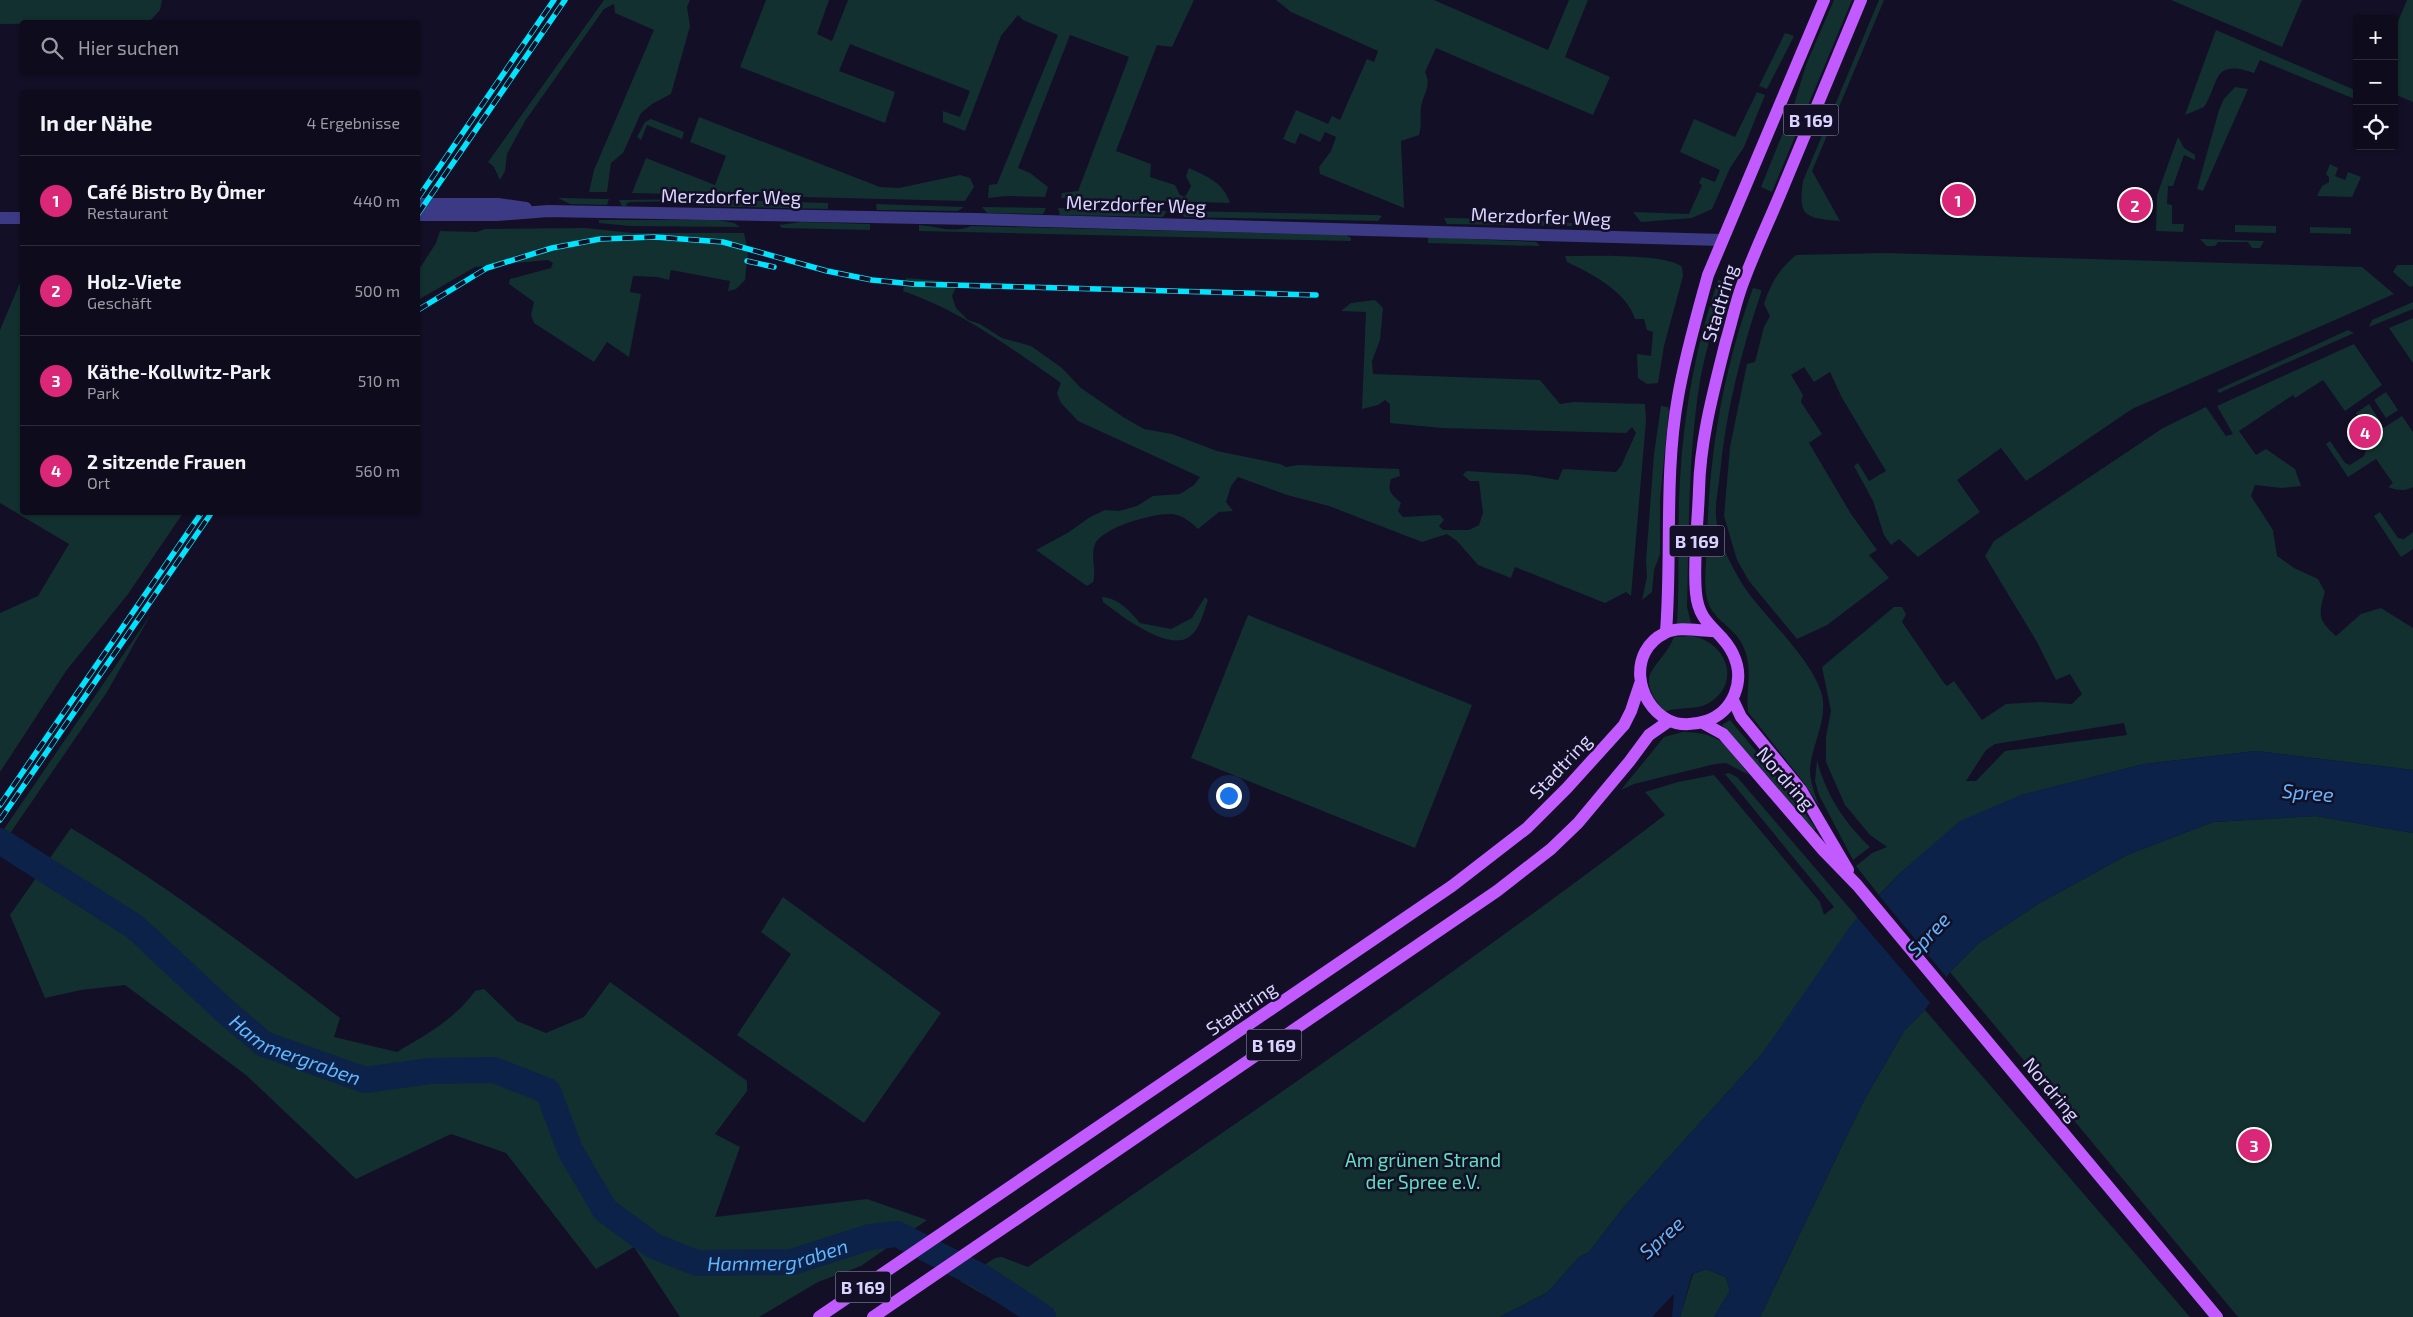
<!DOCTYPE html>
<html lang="de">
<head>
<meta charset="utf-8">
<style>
  :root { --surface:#0e0b1c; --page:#1c1929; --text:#f1f3f6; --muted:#9b9ba3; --line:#2e2b3b; --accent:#db2777 }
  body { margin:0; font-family:"Exo 2",sans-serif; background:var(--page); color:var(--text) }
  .controls { position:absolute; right:15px; top:15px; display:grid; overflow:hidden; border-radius:5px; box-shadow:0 1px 4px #0004 }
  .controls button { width:45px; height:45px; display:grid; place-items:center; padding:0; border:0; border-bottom:1px solid var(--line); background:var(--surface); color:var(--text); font:25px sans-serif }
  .you { position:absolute; left:1228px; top:795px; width:18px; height:18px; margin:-12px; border:4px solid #fff; border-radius:50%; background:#1a73e8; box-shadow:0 0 0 8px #1a73e833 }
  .badge { display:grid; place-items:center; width:32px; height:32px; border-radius:50%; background:var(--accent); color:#fff; font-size:16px; font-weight:700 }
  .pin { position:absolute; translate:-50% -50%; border:2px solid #fff; box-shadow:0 1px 5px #0006 }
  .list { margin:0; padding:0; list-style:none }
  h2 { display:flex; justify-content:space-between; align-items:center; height:65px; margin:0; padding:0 20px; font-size:21px }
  h2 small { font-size:16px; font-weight:400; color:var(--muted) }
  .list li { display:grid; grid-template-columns:32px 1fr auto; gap:15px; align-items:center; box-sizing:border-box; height:90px; padding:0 20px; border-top:1px solid var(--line) }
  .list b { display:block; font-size:19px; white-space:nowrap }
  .list p { margin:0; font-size:16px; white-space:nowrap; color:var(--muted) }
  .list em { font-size:16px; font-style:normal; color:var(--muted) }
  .icon { flex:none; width:28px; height:28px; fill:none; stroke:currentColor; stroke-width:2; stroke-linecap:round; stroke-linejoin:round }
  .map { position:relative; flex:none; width:2413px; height:1317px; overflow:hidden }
  .search { position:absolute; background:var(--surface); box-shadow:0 1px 4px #0004; left:20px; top:20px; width:400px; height:55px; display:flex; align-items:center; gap:12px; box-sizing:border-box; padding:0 18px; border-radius:5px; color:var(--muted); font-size:19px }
  .panel { position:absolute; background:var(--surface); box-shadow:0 1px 4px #0004; left:20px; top:90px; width:400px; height:425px; border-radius:5px }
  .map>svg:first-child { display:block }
</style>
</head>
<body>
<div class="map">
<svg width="2413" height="1317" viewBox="0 0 2413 1317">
  <rect width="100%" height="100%" fill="#130f26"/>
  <!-- green -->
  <g fill="#12302f" fill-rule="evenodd">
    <path d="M 0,0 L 162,0 L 160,10 L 149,22 L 0,24 Z"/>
    <path d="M 604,0 L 690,0 L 687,7 L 690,26 L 671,94 L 652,104 L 641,113 L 623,153 L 611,163 L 607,192 L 589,192 L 594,170 L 654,30 L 615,13 L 614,4 L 604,9 L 525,121 L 507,154 L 505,171 L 500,180 L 494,167 L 488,162 Z"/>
    <path d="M 766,0 L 829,0 L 817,34 L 832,41 L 848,0 L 1194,0 L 1172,47 L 1157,45 L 1116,151 L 1151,164 L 1150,177 L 1175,185 L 1180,195 L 1185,197 L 1191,186 L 1186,176 L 1189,168 C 1208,177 1223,182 1230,203 L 1061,198 L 1062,193 L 1078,191 L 1129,57 L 1070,35 L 1018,168 L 1030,173 L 1048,187 L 1045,197 L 1006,196 L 988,198 L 989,185 L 997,184 L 1058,35 L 1023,20 L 1018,15 L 1001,36 L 965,131 L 943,122 L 943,111 L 960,117 L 970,91 L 850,44 L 839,71 L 895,92 L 885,123 L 740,67 Z"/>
    <path d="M 1276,0 L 1434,0 L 1548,50 L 1569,0 L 1588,0 L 1565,57 L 1610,77 L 1593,115 L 1436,48 L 1425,72 C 1432,86 1423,94 1421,107 C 1420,117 1422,125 1419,135 L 1401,141 L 1404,208 L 1320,174 L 1319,167 L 1331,151 L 1336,137 L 1325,132 L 1320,142 L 1300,133 L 1295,144 L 1283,139 L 1296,110 L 1328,124 L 1332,116 L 1340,120 L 1367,59 L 1374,62 L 1378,51 L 1291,12 Z"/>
    <path d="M 1834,0 L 1852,0 L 1772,192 L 1761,187 L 1793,108 L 1806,65 Z"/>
    <path d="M 1879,0 L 1884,0 L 1812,171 L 1840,221 C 1805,218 1798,217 1803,181 Z"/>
    <path d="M 2171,0 L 2302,0 L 2282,47 Z"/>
    <path d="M 2407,0 L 2413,0 L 2413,102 L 2394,94 L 2394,31 Z"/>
    <path d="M 2216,30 L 2357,91 L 2357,100 L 2260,60 L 2254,73 C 2211,58 2220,83 2204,107 L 2185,115 Z"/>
    <path d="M 1785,33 L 1794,36 L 1767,89 L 1759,86 Z"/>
    <path d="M 2235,87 L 2248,89 L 2203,191 L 2197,189 L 2219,110 L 2224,99 Z"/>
    <path d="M 1757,92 L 1765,95 L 1744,147 L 1730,168 L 1712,209 L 1692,218 L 1641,222 L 1633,212 L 1689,214 L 1702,185 L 1699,183 L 1702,177 L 1715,182 L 1720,170 L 1680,152 L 1694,119 L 1735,137 Z"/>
    <path d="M 699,117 L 880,187 L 899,188 L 960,175 L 970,178 L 974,187 L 965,201 L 632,193 L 646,158 L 715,185 L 726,156 L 690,142 Z"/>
    <path d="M 651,119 L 684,132 L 682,139 L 647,125 L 641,140 L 637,137 L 645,122 Z"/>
    <path d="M 2178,137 L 2184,148 L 2195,155 L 2195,160 L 2184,155 L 2173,186 L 2168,186 L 2167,204 L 2172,205 L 2172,224 L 2184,224 L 2183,232 L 2156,231 L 2157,195 Z"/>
    <path d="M 2330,164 L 2338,168 L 2335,176 L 2345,180 L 2348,172 L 2361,177 L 2352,197 L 2317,196 L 2322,186 L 2329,182 L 2329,177 L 2326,174 Z"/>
    <path d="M 558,198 L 562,198 L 609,199 L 607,205 L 570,204 Z"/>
    <path d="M 693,199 L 828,203 L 828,209 L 698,206 L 692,201 L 630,202 L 626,204 L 627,206 L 622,206 L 619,200 Z"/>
    <path d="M 876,204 L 964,207 L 958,211 L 877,210 Z"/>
    <path d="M 982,207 L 1046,208 L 1043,214 L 987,213 Z"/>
    <path d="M 1058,208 L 1167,211 L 1163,217 L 1060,215 Z"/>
    <path d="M 1180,211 L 1377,215 L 1382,216 L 1378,221 L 1184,217 Z"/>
    <path d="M 1444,218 L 1516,219 L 1572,223 L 1572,226 L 1447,224 Z"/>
    <path d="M 599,220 L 717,220 L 734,223 L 740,227 L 630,226 L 599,223 Z"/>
    <path d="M 801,222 L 870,224 L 870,230 L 782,228 L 779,225 Z"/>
    <path d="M 919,225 C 938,226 952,234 971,226 L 1346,235 L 1351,238 L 1351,241 L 919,231 Z"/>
    <path d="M 2235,225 L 2276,226 L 2276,233 L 2235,232 Z"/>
    <path d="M 2310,227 L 2351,228 L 2351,234 L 2310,233 Z"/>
    <path d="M 585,228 L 633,233 L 744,233 L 748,251 L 745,280 L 736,289 L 728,291 L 730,281 L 671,270 L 669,280 L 657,277 L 633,276 L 630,292 L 641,294 L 629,357 L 607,342 L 594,362 L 534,323 L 531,315 L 534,302 L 509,284 L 510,279 L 551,268 L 553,263 L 548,260 L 475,267 L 418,300 L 418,271 L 436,243 L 440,231 L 477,232 L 485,229 Z"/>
    <path d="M 1428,237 L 1536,242 L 1540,246 L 1428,243 Z"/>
    <path d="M 2200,239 L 2264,241 L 2260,248 L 2252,248 L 2248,242 L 2218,242 L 2215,246 L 2207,246 Z"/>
    <path d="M 1885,253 L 2362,267 L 2394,294 L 2132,409 L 2026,481 L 2001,448 L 1957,480 L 1980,512 L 1918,557 L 1899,539 L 1891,545 L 1884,535 L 1873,501 L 1854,466 L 1858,463 L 1869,481 L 1886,471 L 1842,398 L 1830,372 L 1814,382 L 1804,367 L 1791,375 L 1803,395 L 1801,402 L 1822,434 L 1809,443 L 1851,514 L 1877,550 L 1869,555 L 1889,578 L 1827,625 L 1797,639 L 1749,581 L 1737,560 L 1724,516 L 1730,447 L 1747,364 L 1755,362 L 1764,327 L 1770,316 L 1764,304 C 1770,284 1780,268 1796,255 Z"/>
    <path d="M 1565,256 C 1588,256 1667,253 1682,267 L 1683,276 L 1664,346 L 1658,383 L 1647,384 L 1638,378 L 1637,354 L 1651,356 L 1653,332 L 1647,330 L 1644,319 L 1635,319 C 1627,292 1591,273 1567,262 Z"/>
    <path d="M 2397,265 L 2413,265 L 2413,286 L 2410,287 L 2393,272 Z"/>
    <path d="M 22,278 L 22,512 L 183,513 L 128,594 L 66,671 L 0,772 L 0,613 L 38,596 L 69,544 L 0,503 L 0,330 Z"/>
    <path d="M 906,278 L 955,282 L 956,287 L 952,296 L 956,308 L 968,320 L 980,324 L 1002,338 L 1031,346 L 1062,368 L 1081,388 L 1123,417 L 1144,429 L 1172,434 L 1217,451 L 1280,464 L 1286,467 L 1298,465 L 1399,469 L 1400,476 L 1391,479 C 1387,493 1392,494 1401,503 L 1398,511 L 1403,517 L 1440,515 L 1444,520 L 1439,526 L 1443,530 L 1469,530 L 1479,525 L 1483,513 L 1479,481 L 1470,481 L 1463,475 L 1466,471 L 1529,475 L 1558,480 L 1563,469 L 1616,472 L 1621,466 L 1636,433 L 1632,427 L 1626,433 L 1442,428 L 1390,423 L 1390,404 L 1385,400 L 1378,405 L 1362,409 L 1366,312 L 1341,311 L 1351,303 L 1375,300 L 1383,308 L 1380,340 L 1372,361 L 1373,374 L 1540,380 L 1560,404 L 1574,402 L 1645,404 L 1646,421 L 1631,596 L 1626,592 L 1605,603 L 1515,567 L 1511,578 L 1478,565 L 1457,541 L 1447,534 L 1422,542 L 1329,506 L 1287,495 L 1238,477 L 1231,486 L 1226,502 L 1233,511 L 1219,512 L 1198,529 C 1191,522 1182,515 1172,514 C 1153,513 1103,527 1095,544 C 1090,557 1097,570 1093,582 L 1087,586 L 1036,550 L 1069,532 L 1090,517 L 1105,510 L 1119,511 L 1137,506 L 1153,496 L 1180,494 L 1194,485 L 1200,477 L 1078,421 L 1061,403 L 1057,393 L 1061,383 C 1011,348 961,311 903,291 Z"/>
    <path d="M 1718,280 L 1727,282 L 1727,284 C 1715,319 1703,357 1698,394 C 1688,464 1689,536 1687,607 L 1691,623 L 1677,624 C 1680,576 1677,527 1680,479 C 1684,411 1696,344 1718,280 Z"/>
    <path d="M 1753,288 L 1761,290 L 1761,293 C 1741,352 1726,411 1720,473 C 1719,487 1715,501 1716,515 C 1717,540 1733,570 1747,591 C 1769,621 1813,661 1822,695 C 1828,720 1811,746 1810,770 C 1810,782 1815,794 1819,806 L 1804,783 L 1748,712 C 1745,686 1755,668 1741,642 C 1731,625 1711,619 1707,598 C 1703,580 1707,559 1707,541 C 1709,454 1723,370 1753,288 Z"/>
    <path d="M 2413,302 L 2413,309 L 2369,327 L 2372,320 Z"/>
    <path d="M 2413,318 L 2413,363 L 2389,328 Z"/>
    <path d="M 2348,330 L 2354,333 L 2219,393 L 2217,390 Z"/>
    <path d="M 2354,344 L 2382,385 L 2345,411 L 2323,380 L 2295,398 L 2293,395 L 2239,431 L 2256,455 L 2266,449 L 2295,469 L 2301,486 L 2282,488 L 2255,485 L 2251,496 L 2273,530 L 2277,556 L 2294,568 L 2318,579 L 2325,592 C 2318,615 2318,620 2336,636 L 2361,614 L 2381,608 L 2413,628 L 2413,770 L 2256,751 L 2144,764 L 2021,795 L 1901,872 L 1879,895 L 1856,866 L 1872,853 L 1887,847 L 1870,835 L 1845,805 L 1826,762 L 1826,737 L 1831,711 L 1822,667 L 1894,607 L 1902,607 L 1906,614 L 1902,622 L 1944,683 L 1947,686 L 1954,681 L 1982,720 L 2006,704 L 2040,702 L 2072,704 L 2082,694 L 2070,674 L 2056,680 L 2037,642 L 1985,556 L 1994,541 L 2163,428 L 2206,407 L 2226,436 L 2233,434 L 2217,406 ZM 2124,723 L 2127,735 L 2005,751 L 1976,781 L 1966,781 L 1986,750 L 1995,744 Z"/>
    <path d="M 2386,392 L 2398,410 L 2386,418 L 2374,400 Z"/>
    <path d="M 2369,404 L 2380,421 L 2367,429 L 2356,413 Z"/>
    <path d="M 1661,406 L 1668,407 L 1669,410 L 1660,499 L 1660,554 L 1654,570 L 1652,592 L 1642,600 L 1647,577 L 1646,561 L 1654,454 Z"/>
    <path d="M 2402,416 L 2413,432 L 2413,487 C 2404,492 2397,490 2388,487 L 2393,483 L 2376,459 L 2348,477 L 2326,444 L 2330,441 L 2345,463 L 2350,465 L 2364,456 L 2366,450 L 2361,442 Z"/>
    <path d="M 2380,512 L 2398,538 L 2404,539 L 2413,532 L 2413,549 L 2401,557 L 2374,516 Z"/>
    <path d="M 1102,597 C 1118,598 1130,611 1140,623 L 1171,629 L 1192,618 L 1205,597 L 1208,600 C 1204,611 1200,630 1189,637 C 1168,652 1120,615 1103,602 Z"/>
    <path d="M 151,614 L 107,692 L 0,848 L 0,835 Z"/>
    <path d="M 1248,615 L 1472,705 L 1415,848 L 1191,758 Z"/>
    <path d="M 1691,636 C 1726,641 1743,683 1709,703 C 1695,711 1678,706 1664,712 C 1632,670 1659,672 1674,637 Z"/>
    <path d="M 1730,720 L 1795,798 L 1816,829 L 1812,833 L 1722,725 Z"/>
    <path d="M 1683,732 C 1724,733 1726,746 1749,775 L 1726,763 L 1715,764 L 1634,784 L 1621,790 L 1664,737 Z"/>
    <path d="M 1817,760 C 1826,795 1844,822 1870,847 L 1853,860 L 1819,795 L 1815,781 Z"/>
    <path d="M 1729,773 L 1737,777 L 1858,918 L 1762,1054 L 1623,1208 L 1589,1252 L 1579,1257 L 1548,1292 L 1500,1317 L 1023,1317 L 960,1281 L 995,1258 L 1002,1257 L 1028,1267 C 1242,1119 1458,973 1665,815 L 1645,792 L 1678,782 L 1714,775 L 1820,902 L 1824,915 L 1834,907 L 1725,774 Z"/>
    <path d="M 2316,816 L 2413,833 L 2413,1317 L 2238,1317 L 1950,972 L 1979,943 L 2038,904 L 2127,855 L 2213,822 Z"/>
    <path d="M 71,828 C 166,885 253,951 340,1018 L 334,1037 L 397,1052 C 427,1034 454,1020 475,991 L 484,989 L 517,1021 L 546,1033 L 584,1017 L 610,982 L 747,1081 L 747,1091 L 715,1134 L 740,1147 L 715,1217 L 867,1199 L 927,1220 L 861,1266 L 818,1282 L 759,1317 L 680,1317 L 634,1247 L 596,1269 L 506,1153 L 451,1134 L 356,1179 L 246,1075 L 125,985 L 81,990 L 45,998 L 10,915 Z"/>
    <path d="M 783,897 L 941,1013 L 864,1123 L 737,1035 L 791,954 L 761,932 Z"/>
    <path d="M 1925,1010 L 2190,1317 L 1760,1317 L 1862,1104 L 1904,1031 Z"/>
    <path d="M 1706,1269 L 1726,1277 L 1730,1291 L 1714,1317 L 1680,1317 L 1693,1274 Z"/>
  </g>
  <!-- water -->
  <path fill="#0c2248" d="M 2256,751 L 2413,770 L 2413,833 L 2316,816 L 2213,822 L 2127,855 L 2038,904 L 1979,943 L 1950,972 L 1925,1010 L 1904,1031 L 1862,1104 L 1760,1317 L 1714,1317 L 1730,1291 L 1726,1277 L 1706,1269 L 1692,1274 L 1680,1317 L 1672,1317 L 1674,1294 L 1652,1317 L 1500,1317 L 1548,1292 L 1579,1257 L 1589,1252 L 1623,1208 L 1762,1054 L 1851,925 L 1901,872 L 1960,821 L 2021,795 L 2144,764 Z"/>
  <!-- pier -->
  <path fill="#130f26" d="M 1877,893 L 1948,979 L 1932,1005 L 1856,916 Z"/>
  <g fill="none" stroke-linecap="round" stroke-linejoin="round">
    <!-- river -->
    <path stroke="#0c2248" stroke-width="26" id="s1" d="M 0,841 L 135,927 L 226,1012 L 264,1044 L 365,1080 L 430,1071 L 494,1070 L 548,1091 L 570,1150 L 605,1210 L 654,1246 L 697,1263 L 792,1262 L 870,1237 L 897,1234 L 982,1277 L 1043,1317"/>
    <!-- minor -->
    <g stroke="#3d3a85" stroke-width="12">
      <path d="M 418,204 L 498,204 L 526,208"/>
      <path d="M 418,215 L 497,215 L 548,211 L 975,219 L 1722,240"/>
      <path d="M 0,218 L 22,218"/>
    </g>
    <!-- major -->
    <g stroke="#c25bff" stroke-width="12">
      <path d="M 1713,631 C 1699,631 1678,626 1665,633 C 1628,651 1635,702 1668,720 C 1679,726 1694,725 1706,721 C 1733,712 1746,681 1733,654 C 1722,629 1699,627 1696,593 C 1693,563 1698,522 1699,490 C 1700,440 1714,389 1726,341 C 1732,321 1736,300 1744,280 C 1756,248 1771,217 1784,185 C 1810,124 1835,62 1861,0"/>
      <path d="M 1666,632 C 1672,554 1664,474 1678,397 C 1685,356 1697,315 1708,275 L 1824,0"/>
      <path d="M 1733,700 L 1741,717 L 1801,790 L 1848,870"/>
      <path d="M 1703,723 L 1723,734 L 1823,850 L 1857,885 L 2217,1317"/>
      <path d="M 819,1317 L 1452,886 L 1527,828 L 1567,788 L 1624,725 L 1631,711 L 1640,684"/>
      <path d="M 873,1317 L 1497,891 L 1551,849 L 1578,823 L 1629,762 L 1649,735 L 1669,721"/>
    </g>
    <!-- rail casing -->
    <g stroke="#00e5ff" stroke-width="5.5">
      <g id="rail">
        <path d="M 418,198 L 554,0"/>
        <path d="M 418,214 L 565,0"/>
        <path d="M 747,261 L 774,267"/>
        <path d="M 418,310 L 487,268 L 552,248 L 600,239 L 655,237 L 723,242 L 827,271 L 872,280 L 913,284 L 1316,295"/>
        <path d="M 0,805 L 202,512"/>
        <path d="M 0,820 L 212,512"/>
      </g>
    </g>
    <!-- rail -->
    <use href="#rail" stroke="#130f26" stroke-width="4" stroke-dasharray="11" stroke-linecap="butt"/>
  </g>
  <g text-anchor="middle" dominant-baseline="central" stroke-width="5" stroke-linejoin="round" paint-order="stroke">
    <!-- shield labels -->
    <g fill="#130f26" stroke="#9e99be" stroke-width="1">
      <rect x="1783.5" y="104.5" width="55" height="31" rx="4"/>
      <rect x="1669.5" y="525.5" width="55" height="31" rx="4"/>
      <rect x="1246.5" y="1029.5" width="55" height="31" rx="4"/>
      <rect x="835.5" y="1271.5" width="55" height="31" rx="4"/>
    </g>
    <g font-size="18" font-weight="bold" fill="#d9d4ff">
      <text x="1811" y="120">B 169</text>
      <text x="1697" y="541">B 169</text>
      <text x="1274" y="1045">B 169</text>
      <text x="863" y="1287">B 169</text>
    </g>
    <!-- street labels -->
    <g font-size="19" fill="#d9d4ff" stroke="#130f26">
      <text transform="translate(731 196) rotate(1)">Merzdorfer Weg</text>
      <text transform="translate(1136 204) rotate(2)">Merzdorfer Weg</text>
      <text transform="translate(1541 216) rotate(2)">Merzdorfer Weg</text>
      <text transform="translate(1719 303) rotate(-73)">Stadtring</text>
      <text transform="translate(1560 766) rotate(-47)">Stadtring</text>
      <text transform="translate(1786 778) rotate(49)">Nordring</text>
      <text transform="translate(1241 1008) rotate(-34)">Stadtring</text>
      <text transform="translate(2052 1089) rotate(50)">Nordring</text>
    </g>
    <!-- park labels -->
    <g font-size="19" fill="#5fe0c0" stroke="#130f26">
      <text x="1423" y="1159">Am grünen Strand<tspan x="1423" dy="22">der Spree e.V.</tspan></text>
    </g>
    <!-- water labels -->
    <g font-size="20" font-style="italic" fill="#62b6ff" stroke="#130f26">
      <text transform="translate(2308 792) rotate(5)">Spree</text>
      <text transform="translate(1928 934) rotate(-46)">Spree</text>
      <text stroke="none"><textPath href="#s1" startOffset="365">Hammergraben</textPath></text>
      <text transform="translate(1661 1237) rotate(-42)">Spree</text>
      <text stroke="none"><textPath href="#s1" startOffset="950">Hammergraben</textPath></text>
    </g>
  </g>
</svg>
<div class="controls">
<button>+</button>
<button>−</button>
<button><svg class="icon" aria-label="locate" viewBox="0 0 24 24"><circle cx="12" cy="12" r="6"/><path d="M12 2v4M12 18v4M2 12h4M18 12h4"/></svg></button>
</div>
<div class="you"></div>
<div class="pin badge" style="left:1958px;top:200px">1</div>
<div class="pin badge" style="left:2135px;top:205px">2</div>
<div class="pin badge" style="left:2254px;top:1145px">3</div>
<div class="pin badge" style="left:2365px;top:432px">4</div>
<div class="search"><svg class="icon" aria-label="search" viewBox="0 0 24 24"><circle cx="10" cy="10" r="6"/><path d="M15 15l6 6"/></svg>Hier suchen</div>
<section class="panel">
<h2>In der Nähe<small>4 Ergebnisse</small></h2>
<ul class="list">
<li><span class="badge">1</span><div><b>Café Bistro By Ömer</b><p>Restaurant</p></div><em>440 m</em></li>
<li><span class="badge">2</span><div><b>Holz-Viete</b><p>Geschäft</p></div><em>500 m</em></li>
<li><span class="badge">3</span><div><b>Käthe-Kollwitz-Park</b><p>Park</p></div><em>510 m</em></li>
<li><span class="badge">4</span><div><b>2 sitzende Frauen</b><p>Ort</p></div><em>560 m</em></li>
</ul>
</section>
</div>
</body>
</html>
